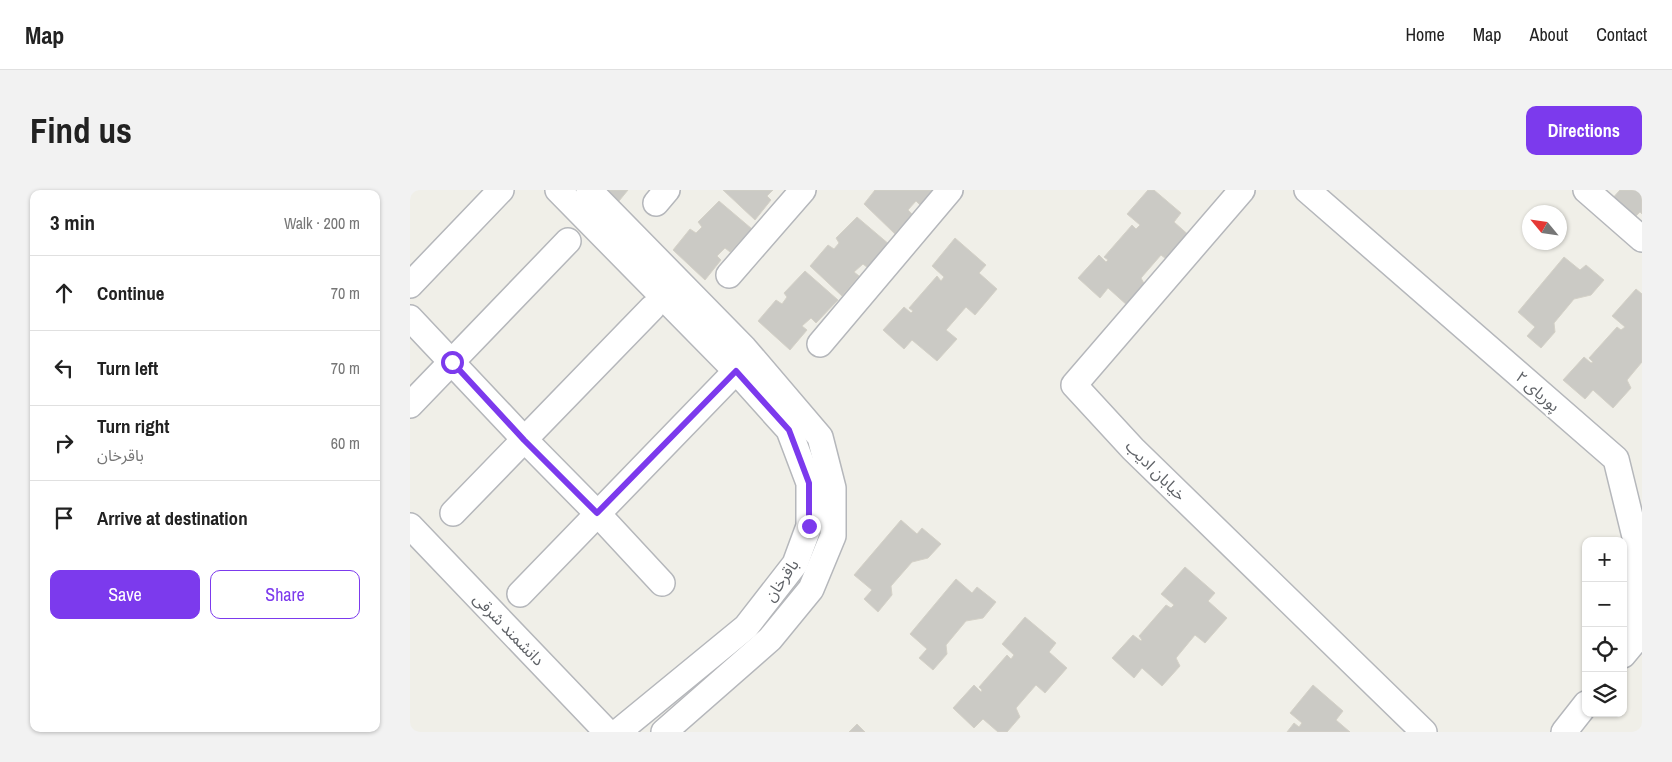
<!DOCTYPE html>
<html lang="en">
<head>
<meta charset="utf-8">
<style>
  :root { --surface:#fff; --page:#f2f2f2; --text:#222; --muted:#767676; --line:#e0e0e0; --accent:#7c3aed }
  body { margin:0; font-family:"Archivo Narrow","Noto Sans Arabic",sans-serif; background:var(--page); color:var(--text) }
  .controls { position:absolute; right:15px; bottom:15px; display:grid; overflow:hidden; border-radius:10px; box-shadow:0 1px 4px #0004 }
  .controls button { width:45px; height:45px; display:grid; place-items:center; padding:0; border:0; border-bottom:1px solid var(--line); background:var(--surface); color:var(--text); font:25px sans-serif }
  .compass { position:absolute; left:1112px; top:15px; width:45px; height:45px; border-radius:50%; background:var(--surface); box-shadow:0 1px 4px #0004; rotate:299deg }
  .stop { position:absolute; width:15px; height:15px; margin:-11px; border:4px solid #7c3aed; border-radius:50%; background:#fff }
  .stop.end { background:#7c3aed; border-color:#fff; box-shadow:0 1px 5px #0008 }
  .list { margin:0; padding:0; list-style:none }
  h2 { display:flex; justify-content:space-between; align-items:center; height:65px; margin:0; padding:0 20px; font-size:21px }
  h2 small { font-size:16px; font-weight:400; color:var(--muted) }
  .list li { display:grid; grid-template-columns:32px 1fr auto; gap:15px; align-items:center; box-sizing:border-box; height:75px; padding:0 20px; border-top:1px solid var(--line) }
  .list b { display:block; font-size:19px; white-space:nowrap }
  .list p { margin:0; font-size:16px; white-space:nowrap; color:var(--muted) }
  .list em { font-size:16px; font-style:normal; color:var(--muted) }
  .actions { display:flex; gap:10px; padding:15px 20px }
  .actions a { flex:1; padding:11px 0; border:1px solid var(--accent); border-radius:10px; text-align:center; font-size:18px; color:var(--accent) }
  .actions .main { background:var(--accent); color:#fff }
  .icon { flex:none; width:28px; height:28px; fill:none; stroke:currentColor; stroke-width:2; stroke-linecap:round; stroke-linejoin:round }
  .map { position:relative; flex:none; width:1232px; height:542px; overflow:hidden; border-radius:10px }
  header { display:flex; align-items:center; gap:30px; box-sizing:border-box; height:70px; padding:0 25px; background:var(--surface); border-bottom:1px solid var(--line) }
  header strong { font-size:24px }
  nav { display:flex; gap:28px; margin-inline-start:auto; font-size:18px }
  .intro { display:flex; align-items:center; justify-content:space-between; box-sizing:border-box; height:120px; padding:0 30px }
  h1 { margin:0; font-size:35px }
  .button { padding:12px 22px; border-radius:10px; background:var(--accent); color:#fff; font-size:18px; font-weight:700 }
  main { display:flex; gap:30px; padding:0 30px }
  aside { flex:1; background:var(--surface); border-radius:10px; box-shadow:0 1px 4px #0004 }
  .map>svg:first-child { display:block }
</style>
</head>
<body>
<header>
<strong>Map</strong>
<nav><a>Home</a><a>Map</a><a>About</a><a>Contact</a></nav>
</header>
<div class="intro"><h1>Find us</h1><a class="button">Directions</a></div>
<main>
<aside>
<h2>3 min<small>Walk · 200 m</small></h2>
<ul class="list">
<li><svg class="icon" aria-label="ahead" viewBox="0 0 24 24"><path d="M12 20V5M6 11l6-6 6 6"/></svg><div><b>Continue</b></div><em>70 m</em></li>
<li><svg class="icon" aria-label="left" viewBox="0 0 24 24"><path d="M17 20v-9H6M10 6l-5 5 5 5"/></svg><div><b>Turn left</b></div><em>70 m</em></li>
<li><svg class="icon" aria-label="right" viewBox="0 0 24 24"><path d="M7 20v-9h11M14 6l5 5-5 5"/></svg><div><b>Turn right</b><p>باقرخان</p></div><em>60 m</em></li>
<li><svg class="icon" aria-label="arrive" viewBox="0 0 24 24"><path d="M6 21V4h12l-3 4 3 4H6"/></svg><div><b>Arrive at destination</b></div></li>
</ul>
<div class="actions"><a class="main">Save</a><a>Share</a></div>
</aside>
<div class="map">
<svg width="1232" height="542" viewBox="0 0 1232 542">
  <rect width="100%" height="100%" fill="#f0efe8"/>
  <!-- building -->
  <g fill="#cbcac5" stroke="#d4d1c7">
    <path d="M 197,0 L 218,0 L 209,11 Z"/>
    <path d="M 313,0 L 363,0 L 357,6 L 361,10 L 345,30 Z"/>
    <path d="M 465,0 L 526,0 L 511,16 L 506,11 L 498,20 L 502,24 L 485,44 L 454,14 Z"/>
    <path d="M 738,0 L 744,0 L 771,23 L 764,32 L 782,48 L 761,73 L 751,65 L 731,88 L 736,97 L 718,116 L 698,98 L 690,108 L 668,88 L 689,65 L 696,72 L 698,70 L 694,67 L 722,35 L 726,39 L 730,35 L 717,24 Z"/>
    <path d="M 1210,0 L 1232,0 L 1232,24 L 1230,22 L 1221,31 L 1200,11 Z"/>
    <path d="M 309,11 L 342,39 L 320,62 L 315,58 L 307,66 L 311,70 L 295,90 L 263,60 L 280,39 L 286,43 L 292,37 L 288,32 Z"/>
    <path d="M 447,27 L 480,55 L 458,78 L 453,74 L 444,82 L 449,86 L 432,106 L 400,76 L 418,55 L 424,59 L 429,53 L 426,48 Z"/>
    <path d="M 545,48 L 576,75 L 569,83 L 587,99 L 565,125 L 556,117 L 536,140 L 547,149 L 527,171 L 502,150 L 494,159 L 473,140 L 494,117 L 501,123 L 503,121 L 499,118 L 527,86 L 531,91 L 534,87 L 522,76 Z"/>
    <path d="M 1154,67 L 1170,80 L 1176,75 L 1194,90 L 1181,105 L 1164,109 L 1144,133 L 1145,142 L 1131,158 L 1117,146 L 1125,137 L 1108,122 Z"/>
    <path d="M 395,81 L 428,110 L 406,133 L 401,128 L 392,136 L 397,140 L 380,160 L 348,131 L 366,110 L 372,114 L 377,107 L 374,103 Z"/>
    <path d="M 1226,99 L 1232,104 L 1232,172 L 1217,190 L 1221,198 L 1203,218 L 1183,200 L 1175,209 L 1153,190 L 1174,167 L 1181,173 L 1183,172 L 1179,168 L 1207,137 L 1211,140 L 1215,137 L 1202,126 Z"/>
    <path d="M 491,330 L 507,344 L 512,338 L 531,354 L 518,368 L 502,372 L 481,396 L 482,405 L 468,422 L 454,409 L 462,400 L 444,385 Z"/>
    <path d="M 775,377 L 805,403 L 798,411 L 817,428 L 795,453 L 785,445 L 766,468 L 770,476 L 752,496 L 732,478 L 724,488 L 702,468 L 723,445 L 731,451 L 732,450 L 729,446 L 756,415 L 761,418 L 764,415 L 751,404 Z"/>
    <path d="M 546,389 L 562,403 L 567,397 L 586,412 L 573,428 L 556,431 L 536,455 L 537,464 L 523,480 L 509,468 L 517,459 L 500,444 Z"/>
    <path d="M 615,427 L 646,453 L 639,462 L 657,478 L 635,503 L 626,495 L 606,518 L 610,527 L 597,542 L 588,542 L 573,529 L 564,538 L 543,518 L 564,495 L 571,502 L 572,500 L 569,497 L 597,465 L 601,469 L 604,465 L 592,454 Z"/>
    <path d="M 903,495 L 933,521 L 926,530 L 940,542 L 877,542 L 884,533 L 889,537 L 892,533 L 880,523 Z"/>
    <path d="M 447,534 L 455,542 L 439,542 Z"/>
  </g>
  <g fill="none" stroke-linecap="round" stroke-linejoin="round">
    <!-- minor casing -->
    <g stroke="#b5b7bb" stroke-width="28">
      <g id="minor">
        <path d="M 148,0 L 326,181 L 379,240 L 399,293 L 399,336 L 385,374 L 336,437 L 208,542"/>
        <path d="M 179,0 L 334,158 L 410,247 L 423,298 L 423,346 L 401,399 L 360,449 L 254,542"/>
        <path d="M 832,0 L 664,195 L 723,259 L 1014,542"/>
        <path d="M 897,0 L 1206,269 L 1228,359 L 1223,453 L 1213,465"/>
        <path d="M 1176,0 L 1232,49"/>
        <path d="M 246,13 L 257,0"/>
        <path d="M 319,85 L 393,0"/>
        <path d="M 0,95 L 91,0"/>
        <path d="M 0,128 L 114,249 L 187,323 L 252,393"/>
        <path d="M 410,154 L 540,0"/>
        <path d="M 0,215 L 158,51"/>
        <path d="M 43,323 L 242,118"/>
        <path d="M 0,336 L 197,542"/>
        <path d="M 110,404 L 326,181"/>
        <path d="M 1154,542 L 1176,514"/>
      </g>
    </g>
    <!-- minor -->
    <use href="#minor" stroke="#fff" stroke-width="25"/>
  </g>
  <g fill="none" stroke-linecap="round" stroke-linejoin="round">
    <!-- route -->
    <path stroke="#7c3aed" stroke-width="6" d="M 42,172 L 114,250 L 187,323 L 326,181 L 379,240 L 399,293 L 399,336"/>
  </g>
  <g text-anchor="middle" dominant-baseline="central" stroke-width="5" stroke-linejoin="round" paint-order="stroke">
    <!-- street labels -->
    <g font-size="16" fill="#5f6267" stroke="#fff">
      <text transform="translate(1128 201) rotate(41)">پوریای ۲</text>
      <text transform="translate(746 280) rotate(45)">خیابان ادیب</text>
      <text transform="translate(371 390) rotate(-55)">باقرخان</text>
      <text transform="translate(99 439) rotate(46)">دانشمند شرقی</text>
    </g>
  </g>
</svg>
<div class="controls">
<button>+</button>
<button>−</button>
<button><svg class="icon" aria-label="locate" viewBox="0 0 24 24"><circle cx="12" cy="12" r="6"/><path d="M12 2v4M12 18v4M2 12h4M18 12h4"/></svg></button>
<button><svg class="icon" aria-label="layers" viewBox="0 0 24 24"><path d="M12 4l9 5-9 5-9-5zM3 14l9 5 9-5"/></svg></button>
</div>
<svg class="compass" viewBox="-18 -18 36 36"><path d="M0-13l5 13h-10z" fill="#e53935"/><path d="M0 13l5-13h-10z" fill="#767676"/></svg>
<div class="stop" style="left:42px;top:172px"></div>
<div class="stop end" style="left:399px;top:336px"></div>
</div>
</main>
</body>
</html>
